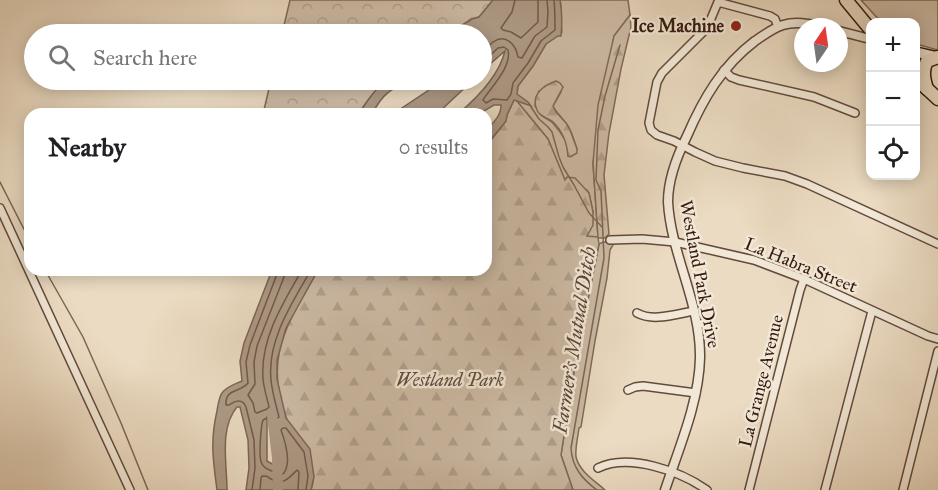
<!DOCTYPE html>
<html lang="en">
<head>
<meta charset="utf-8">
<style>
  :root { --surface:#fff; --page:#f6f6f6; --text:#202124; --muted:#757577; --line:#e0e0e0 }
  body { margin:0; font-family:"IM FELL Great Primer",serif; background:var(--page); color:var(--text) }
  .controls { position:absolute; right:18px; top:18px; display:grid; overflow:hidden; border-radius:12px; box-shadow:0 3px 15px #0003 }
  .controls button { width:54px; height:54px; display:grid; place-items:center; padding:0; border:0; border-bottom:2px solid var(--line); background:var(--surface); color:var(--text); font:30px sans-serif }
  .compass { position:absolute; left:794px; top:18px; width:54px; height:54px; border-radius:50%; background:var(--surface); box-shadow:0 3px 15px #0003; rotate:13deg }
  .list { margin:0; padding:0; list-style:none }
  h2 { display:flex; justify-content:space-between; align-items:center; height:78px; margin:0; padding:0 24px; font-size:26px }
  h2 small { font-size:20px; font-weight:400; color:var(--muted) }
  .icon { flex:none; width:33px; height:33px; fill:none; stroke:currentColor; stroke-width:2; stroke-linecap:round; stroke-linejoin:round }
  .map { position:relative; flex:none; width:938px; height:490px; overflow:hidden }
  .search { position:absolute; background:var(--surface); box-shadow:0 3px 15px #0003; left:24px; top:24px; width:468px; height:66px; display:flex; align-items:center; gap:15px; box-sizing:border-box; padding:0 21px; border-radius:33px; color:var(--muted); font-size:22px }
  .panel { position:absolute; background:var(--surface); box-shadow:0 3px 15px #0003; left:24px; top:108px; width:468px; height:168px; border-radius:18px }
  .map>svg:first-child { display:block }
</style>
</head>
<body>
<div class="map">
<svg width="938" height="490" viewBox="0 0 938 490">
  <defs>
    <pattern id="forest-firs" width="22" height="20" patternUnits="userSpaceOnUse" patternTransform="scale(1.5)"><rect width="22" height="20" fill="#ccbaa4"/><path d="M5 1l3.5 6h-7zM16 11l3.5 6h-7z" fill="#b09f8c"/></pattern>
    <pattern id="park-crowns" width="20" height="18" patternUnits="userSpaceOnUse" patternTransform="scale(1.5)"><rect width="20" height="18" fill="#ccbaa4"/><path d="M2 6a3 3 0 1 1 6 0M12 15a3 3 0 1 1 6 0" fill="none" stroke="#b09f8c"/></pattern>
  </defs>
  <rect width="100%" height="100%" fill="#ebdbc2"/>
  <filter id="stains"><feTurbulence type="fractalNoise" baseFrequency=".00333" numOctaves="4"/><feColorMatrix values="0 0 0 0 .2 0 0 0 0 .09 0 0 0 0 .02 0 0 0 .5 -.17"/></filter>
  <radialGradient id="worn" r=".72"><stop offset=".6" stop-color="#630" stop-opacity="0"/><stop offset="1" stop-color="#630" stop-opacity=".3"/></radialGradient>
  <!-- grass -->
  <g fill="#ccbaa4" stroke="#806a5a" stroke-width="1.5" fill-rule="evenodd">
    <path d="M 560,0 L 628,0 L 630,15 L 614,36 L 593,163 L 598,237 L 586,237 L 593,212 L 589,193 L 587,190 L 565,181 L 548,139 L 516,100 L 520,101 L 517,94 L 518,86 L 533,66 L 546,44 L 562,32 C 560,21 562,11 560,0 ZM 539,91 L 561,92 L 553,106 C 557,114 563,118 568,126 C 572,132 574,141 577,149 L 572,156 L 568,156 L 567,143 L 560,132 L 552,122 L 542,116 L 535,106 L 536,98 Z"/>
    <path d="M 861,0 L 938,0 L 938,50 L 916,44 L 916,22 L 881,22 Z"/>
    <path d="M 603,242 L 609,242 L 613,245 L 610,250 L 607,278 L 595,341 L 581,427 L 579,428 C 578,436 575,448 576,457 C 579,471 595,481 605,490 L 573,490 L 561,455 L 576,359 L 599,244 Z"/>
  </g>
  <!-- forest -->
  <g fill="url(#forest-firs)" stroke="#806a5a" stroke-width="1.5">
    <path d="M 630,15 L 631,27 L 621,69 L 609,133 L 604,175 L 609,234 L 605,238 L 598,238 L 599,244 L 576,359 L 561,455 L 573,490 L 311,490 C 312,486 314,480 313,476 C 312,469 299,447 295,439 C 261,365 280,335 318,270 L 486,270 L 486,146 L 506,121 L 507,115 L 514,100 L 516,100 L 548,139 L 565,180 L 567,177 L 575,178 L 589,193 L 593,212 L 593,225 L 587,236 L 598,237 L 593,163 L 598,105 L 614,36 Z"/>
    <path d="M 556,81 L 560,83 L 563,87 L 553,106 L 556,112 L 566,123 L 570,130 L 577,149 L 577,153 L 570,157 L 568,156 C 567,143 562,130 552,121 C 546,117 539,116 537,110 C 530,95 544,85 556,81 Z"/>
  </g>
  <!-- park -->
  <g fill="url(#park-crowns)" stroke="#806a5a" stroke-width="1.5">
    <path d="M 290,0 L 493,0 L 479,17 L 472,19 L 448,34 L 282,34 Z"/>
    <path d="M 271,80 L 398,80 C 392,82 384,82 380,86 C 375,90 362,108 359,114 L 263,114 Z"/>
  </g>
  <!-- water -->
  <g fill="#ad9985" stroke="#7d6656" stroke-width="1.5" fill-rule="evenodd">
    <path d="M 493,0 L 560,0 C 562,10 562,25 561,36 L 558,36 L 546,44 L 533,66 L 518,86 L 517,94 L 528,102 L 531,106 L 514,100 L 507,115 L 506,121 L 486,146 L 486,130 C 494,122 501,116 501,105 L 494,105 L 479,114 L 458,114 C 477,98 499,75 505,51 L 482,71 L 482,34 L 448,34 L 472,19 L 479,17 Z"/>
    <path d="M 398,80 L 411,80 C 390,90 384,92 372,114 L 359,114 C 362,108 375,90 380,86 C 384,82 392,82 398,80 Z"/>
    <path d="M 444,80 L 473,80 L 437,114 L 393,114 Z"/>
    <path d="M 272,270 L 318,270 L 286,328 L 277,360 L 277,379 L 286,418 L 310,449 L 314,477 L 311,490 L 246,490 L 249,468 L 248,440 L 240,407 L 237,407 C 219,428 227,464 227,490 L 217,490 C 213,460 210,441 217,411 C 218,405 219,397 222,393 C 227,386 235,384 242,381 L 240,361 L 244,343 ZM 267,418 C 277,434 282,450 281,469 L 267,461 Z"/>
  </g>
  <g fill="none" stroke-linecap="round" stroke-linejoin="round">
    <!-- shore -->
    <g stroke="#715a4a" stroke-width="1.5">
      <path d="M 515,0 L 512,12 L 501,28 L 503,30 L 511,32 L 521,38 L 538,22 L 538,0"/>
      <path d="M 482,53 C 485,49 489,45 493,42 C 506,33 516,45 518,57 L 522,58 L 535,36 L 547,27 L 548,11 L 547,0"/>
      <path d="M 482,63 L 498,48 L 504,47 L 508,50 C 512,67 491,87 483,100 L 486,103 L 493,99 L 507,100 L 511,94 L 513,83 L 528,63 L 541,41 L 555,30 C 555,20 555,10 554,0"/>
      <path d="M 285,270 L 284,277 L 257,346 L 254,362 L 255,384 L 248,395 L 253,403 L 255,412 L 257,413 L 267,409 L 269,407 C 267,398 264,389 263,379 C 260,339 283,303 302,270"/>
      <path d="M 252,490 L 255,468 L 254,440 L 246,407 C 242,398 235,401 229,405 L 226,405 C 225,388 240,393 248,383 L 246,362 L 250,345 L 277,274 L 277,270"/>
      <path d="M 260,490 L 261,478 L 262,476 C 271,477 264,475 271,479 C 283,486 289,478 297,470 L 299,472 L 298,490"/>
      <path d="M 306,490 L 308,476 L 304,452 L 286,428 L 283,428 L 281,430 C 285,441 292,464 283,474 C 278,474 264,469 262,464 C 258,458 261,426 263,420 L 269,417 L 276,419 L 279,417 C 276,405 272,392 271,380 C 267,340 292,303 311,270"/>
    </g>
    <!-- stream -->
    <g stroke="#7d6656" stroke-width="1.5">
      <path d="M 531,107 L 539,119 L 548,127 L 552,132 L 559,157 L 563,167 L 574,185 L 589,213 L 602,227"/>
      <path d="M 0,182 L 30,241"/>
      <path d="M 45,270 L 83,337 L 121,423 L 148,490"/>
      <path d="M 597,490 C 582,479 572,467 571,448 L 604,258 L 601,191 L 596,180 L 598,130 L 605,96 L 620,45"/>
    </g>
    <!-- river -->
    <path stroke="#ad9985" stroke-width="10" d="M 272,416 L 277,458 L 278,490"/>
    <!-- minor casing -->
    <g stroke="#624a3c" stroke-width="10">
      <g id="minor">
        <path d="M 778,27 L 775,19 L 770,16 L 718,2 L 710,21 L 703,32 L 662,73 L 657,82 L 649,123 L 651,130 L 657,135 L 674,141 L 695,152 L 715,161 L 743,168 L 785,176 L 807,184 L 938,244"/>
        <path d="M 724,70 L 731,77 L 739,80 L 814,97 L 855,113"/>
        <path d="M 0,208 L 130,490"/>
        <path d="M 610,240 L 642,239 L 675,242 L 754,260 L 804,279 L 928,336 L 938,339"/>
        <path d="M 637,313 C 653,322 676,314 694,311"/>
        <path d="M 697,325 L 707,322"/>
        <path d="M 628,390 L 635,387 L 643,386 L 696,393"/>
        <path d="M 598,468 C 629,453 680,471 707,490"/>
        <path d="M 749,490 L 800,290 L 804,279"/>
        <path d="M 825,490 L 872,311"/>
        <path d="M 903,490 L 938,351"/>
      </g>
    </g>
    <!-- tertiary casing -->
    <g stroke="#624a3c" stroke-width="11">
      <g id="tertiary">
        <path d="M 839,31 L 870,39"/>
        <path d="M 665,490 C 679,448 699,402 700,358 C 701,304 671,255 668,202 C 668,179 677,156 687,136 C 703,99 722,66 755,41 C 764,35 773,28 783,25 C 797,21 809,24 823,27"/>
      </g>
    </g>
    <!-- secondary casing -->
    <g stroke="#351a0f" stroke-width="12">
      <path id="secondary" d="M 916,52 L 938,57"/>
    </g>
    <!-- trunk casing -->
    <g stroke="#351a0f" stroke-width="15">
      <g id="trunk">
        <path d="M 846,0 L 870,29"/>
        <path d="M 923,85 L 938,99"/>
        <path d="M 927,89 C 924,79 922,71 927,61 L 938,57"/>
      </g>
    </g>
    <!-- minor -->
    <use href="#minor" stroke="#f2e8d7" stroke-width="7"/>
    <!-- tertiary -->
    <use href="#tertiary" stroke="#f2e8d7" stroke-width="8"/>
    <!-- secondary -->
    <use href="#secondary" stroke="#f2e8d7" stroke-width="9"/>
    <!-- trunk -->
    <use href="#trunk" stroke="#ebdbc2" stroke-width="12"/>
  </g>
  <!-- markers -->
  <circle fill="#8f2418" stroke="#f2e8d7" stroke-width="2" cx="736" cy="26" r="6"/>
  <g text-anchor="middle" dominant-baseline="central" stroke-width="5" stroke-linejoin="round" paint-order="stroke">
    <!-- poi labels -->
    <g font-size="18" font-weight="bold" fill="#351a0f" stroke="#f2e8d7" text-anchor="end">
      <text x="724" y="26">Ice Machine</text>
    </g>
    <!-- street labels -->
    <g font-size="18" fill="#351a0f" stroke="#f2e8d7">
      <text transform="translate(801 265) rotate(22)">La Habra Street</text>
      <text transform="translate(700 274) rotate(79)">Westland Park Drive</text>
      <text transform="translate(761 381) rotate(-76)">La Grange Avenue</text>
    </g>
    <!-- park labels -->
    <g font-size="18" font-style="italic" fill="#624a3c" stroke="#f2e8d7">
      <text x="450" y="380">Westland Park</text>
    </g>
    <!-- water labels -->
    <g font-size="20" font-style="italic" fill="#5f4638" stroke="#f2e8d7">
      <text transform="translate(574 340) rotate(-81)">Farmer's Mutual Ditch</text>
    </g>
  </g>
  <rect width="100%" height="100%" filter="url(#stains)"/>
  <rect width="100%" height="100%" fill="url(#worn)"/>
</svg>
<div class="controls">
<button>+</button>
<button>−</button>
<button><svg class="icon" aria-label="locate" viewBox="0 0 24 24"><circle cx="12" cy="12" r="6"/><path d="M12 2v4M12 18v4M2 12h4M18 12h4"/></svg></button>
</div>
<svg class="compass" viewBox="-18 -18 36 36"><path d="M0-13l5 13h-10z" fill="#e53935"/><path d="M0 13l5-13h-10z" fill="#757577"/></svg>
<div class="search"><svg class="icon" aria-label="search" viewBox="0 0 24 24"><circle cx="10" cy="10" r="6"/><path d="M15 15l6 6"/></svg>Search here</div>
<section class="panel">
<h2>Nearby<small>0 results</small></h2>
<ul class="list">
</ul>
</section>
</div>
</body>
</html>
